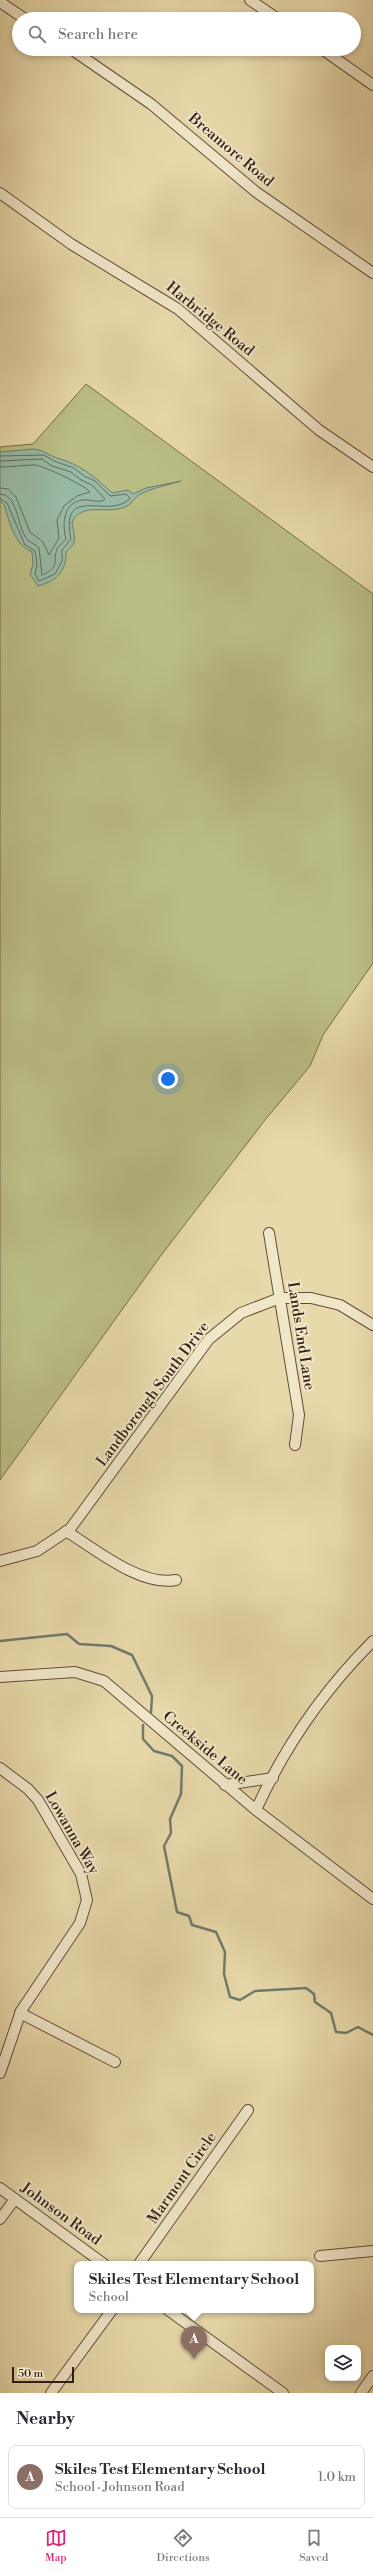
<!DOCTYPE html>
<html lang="en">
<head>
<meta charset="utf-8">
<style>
  :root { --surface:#fff; --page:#f7f7f7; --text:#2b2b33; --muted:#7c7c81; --line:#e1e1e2; --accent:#db2777 }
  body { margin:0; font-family:"Libre Bodoni",serif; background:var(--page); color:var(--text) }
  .controls { position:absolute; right:12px; bottom:12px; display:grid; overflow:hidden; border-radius:8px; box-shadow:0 2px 6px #0003 }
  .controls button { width:36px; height:36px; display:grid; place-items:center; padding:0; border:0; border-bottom:1px solid var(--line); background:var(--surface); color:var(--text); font:20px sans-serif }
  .scale { position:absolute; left:12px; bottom:10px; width:62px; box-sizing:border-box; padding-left:4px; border:2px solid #321e14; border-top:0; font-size:11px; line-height:14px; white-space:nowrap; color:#321e14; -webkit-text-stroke:3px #f0e6c8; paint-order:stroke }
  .you { position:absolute; left:168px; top:1079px; width:14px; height:14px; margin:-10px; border:3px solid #fff; border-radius:50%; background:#1a73e8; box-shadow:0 0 0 6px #1a73e833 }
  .badge { display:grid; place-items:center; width:26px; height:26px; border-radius:50%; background:var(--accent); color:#fff; font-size:13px; font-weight:700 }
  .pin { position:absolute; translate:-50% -33px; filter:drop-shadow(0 1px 2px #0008) }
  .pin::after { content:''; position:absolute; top:21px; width:14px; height:12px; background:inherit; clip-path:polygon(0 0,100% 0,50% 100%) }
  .popup { position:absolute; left:74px; top:2261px; width:240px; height:52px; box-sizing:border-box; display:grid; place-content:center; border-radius:8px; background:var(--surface); filter:drop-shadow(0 1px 3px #0005); font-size:13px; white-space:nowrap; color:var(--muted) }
  .popup b { font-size:15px; color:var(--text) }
  .popup::after { content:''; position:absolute; left:50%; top:100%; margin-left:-8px; border:8px solid transparent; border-top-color:var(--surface) }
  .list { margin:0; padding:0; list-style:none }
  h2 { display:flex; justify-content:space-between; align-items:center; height:52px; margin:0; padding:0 16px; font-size:17px }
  h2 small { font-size:13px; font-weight:400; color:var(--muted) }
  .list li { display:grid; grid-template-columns:26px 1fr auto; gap:12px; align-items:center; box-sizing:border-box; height:64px; margin:0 8px 8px; padding:0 8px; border:1px solid var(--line); border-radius:8px }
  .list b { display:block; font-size:15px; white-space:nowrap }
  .list p { margin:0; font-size:13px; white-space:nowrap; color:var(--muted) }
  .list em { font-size:13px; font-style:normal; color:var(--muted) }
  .icon { flex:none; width:22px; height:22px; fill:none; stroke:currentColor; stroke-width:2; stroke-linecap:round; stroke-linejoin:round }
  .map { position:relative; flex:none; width:373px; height:2393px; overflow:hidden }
  .search { position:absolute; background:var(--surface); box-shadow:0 2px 6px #0003; left:12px; right:12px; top:12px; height:44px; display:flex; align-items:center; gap:10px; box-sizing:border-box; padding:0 14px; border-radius:22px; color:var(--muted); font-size:15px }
  .sheet { height:124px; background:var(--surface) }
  nav { display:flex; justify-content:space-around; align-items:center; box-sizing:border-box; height:56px; border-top:1px solid var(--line); background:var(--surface); font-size:11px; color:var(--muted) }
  nav a { display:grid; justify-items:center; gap:2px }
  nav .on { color:var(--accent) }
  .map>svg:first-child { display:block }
</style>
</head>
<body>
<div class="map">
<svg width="373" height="2393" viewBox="0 0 373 2393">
  <rect width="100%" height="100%" fill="#e8d9aa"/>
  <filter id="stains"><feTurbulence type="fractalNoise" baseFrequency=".005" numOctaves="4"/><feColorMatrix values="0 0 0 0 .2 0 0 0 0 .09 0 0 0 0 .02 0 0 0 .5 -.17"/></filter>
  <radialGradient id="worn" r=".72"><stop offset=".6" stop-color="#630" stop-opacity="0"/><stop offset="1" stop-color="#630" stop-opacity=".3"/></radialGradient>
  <!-- green -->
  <path fill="#babe85" stroke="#766e4c" d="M 86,384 L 373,594 L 373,963 L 323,1035 L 310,1066 L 265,1120 L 162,1254 L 0,1480 L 0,447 L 33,444 Z"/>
  <!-- water -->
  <path fill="#98baa6" stroke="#6f7c6c" d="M 34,449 C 46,451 48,455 57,458 C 79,464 96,477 112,493 L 128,490 L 133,494 L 146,488 L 181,481 C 168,485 151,488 139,495 C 134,498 131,505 125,507 C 106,515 84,501 72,522 C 74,537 79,541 66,552 C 67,571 55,582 38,586 L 30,574 L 33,564 L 32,552 C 14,545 10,522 4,505 L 0,501 L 0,452 Z"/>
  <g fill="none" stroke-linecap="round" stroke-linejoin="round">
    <!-- shore -->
    <g stroke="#656c5d" stroke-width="1">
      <path d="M 0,456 L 44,455 L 54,461 L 74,468 L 84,476 L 95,481 L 110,496 L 126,494 L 130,498 C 111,521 59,482 71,539 L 62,550 L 62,561 L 55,574 L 39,581 L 35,574 L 37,564 L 35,551 L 25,545 L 7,503 L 0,499"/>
      <path d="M 0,461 L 42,459 L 52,466 L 71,472 L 81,480 L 92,485 L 105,499 C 100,504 90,499 83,500 C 63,502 62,524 66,539 C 64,542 59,545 57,549 C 52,562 61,567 42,575 L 39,548 C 36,544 32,544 29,541 C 16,530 20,495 0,494"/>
      <path d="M 0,467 C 12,467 23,465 35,465 C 42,465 86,486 90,492 L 77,496 L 64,506 L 57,520 L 59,538 L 49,555 L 43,542 L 30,532 L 16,497 L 8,489 L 0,488"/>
    </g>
    <!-- stream -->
    <g stroke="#6f7c6c" stroke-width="2.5">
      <path d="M 0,1641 L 67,1634 L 79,1644 L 111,1646 L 132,1655 L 152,1696 L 151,1712"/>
      <path d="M 143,1725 L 143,1739 L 154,1751 L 172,1756 L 182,1766 L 181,1794 L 170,1819 L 171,1833 L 164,1846 L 177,1912 L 189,1916 L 192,1925 L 216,1932 L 225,1952 L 224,1974 L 230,1997 L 240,2000 L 255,1991 L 306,1988 L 314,1994 L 315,2002 L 331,2013 L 336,2032 L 346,2033 L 358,2027 L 373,2035"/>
    </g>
    <!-- minor casing -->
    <g stroke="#604d3a" stroke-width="12">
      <g id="minor">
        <path d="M 250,0 L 278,19"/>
        <path d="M 0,2 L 25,19"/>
        <path d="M 71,49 L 151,104 L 256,192 L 373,273"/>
        <path d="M 322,49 L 373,85"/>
        <path d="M 0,193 L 71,244 L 178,309 L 319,430 L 373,467"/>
        <path d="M 269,1233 L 299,1415 L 295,1445"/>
        <path d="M 66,1531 C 95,1549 141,1587 176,1580"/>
        <path d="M 0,1561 L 37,1551 L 70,1529 L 209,1339 L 241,1313 L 280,1298 L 311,1298 L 340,1305 L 373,1325"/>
        <path d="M 0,1677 L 75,1672 L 104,1681 L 256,1810 L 373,1899"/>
        <path d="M 0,1768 L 28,1789 L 38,1800 L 81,1874 L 87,1900 L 80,1923 L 21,2011 L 0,2073"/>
        <path d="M 225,1785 L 273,1778"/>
        <path d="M 256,1810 C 284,1748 325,1689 373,1641"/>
        <path d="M 20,2013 L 115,2062"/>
        <path d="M 0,2188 L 104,2264"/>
        <path d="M 0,2219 L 15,2199"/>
        <path d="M 320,2256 L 373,2251"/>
        <path d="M 139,2264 L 248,2110"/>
        <path d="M 168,2310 L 283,2393"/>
        <path d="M 51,2393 L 112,2310"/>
        <path d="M 361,2393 L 373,2376"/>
      </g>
    </g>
    <!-- minor -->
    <use href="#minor" stroke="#f0e6c8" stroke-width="10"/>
  </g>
  <g text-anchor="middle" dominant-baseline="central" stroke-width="4" stroke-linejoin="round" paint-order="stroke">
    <!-- street labels -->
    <g font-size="15" fill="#321e14" stroke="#f0e6c8">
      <text transform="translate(231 150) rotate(40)">Breamore Road</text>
      <text transform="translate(210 319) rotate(39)">Harbridge Road</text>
      <text transform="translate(301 1336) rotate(81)">Lands End Lane</text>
      <text transform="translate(153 1394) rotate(-53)">Landborough South Drive</text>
      <text transform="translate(205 1748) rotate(40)">Creekside Lane</text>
      <text transform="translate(72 1833) rotate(60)">Lowanna Way</text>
      <text transform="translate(182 2178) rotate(-55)">Marmont Circle</text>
      <text transform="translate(61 2214) rotate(36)">Johnson Road</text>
    </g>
  </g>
  <rect width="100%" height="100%" filter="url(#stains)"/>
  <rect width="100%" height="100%" fill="url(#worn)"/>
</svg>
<div class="controls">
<button><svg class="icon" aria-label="layers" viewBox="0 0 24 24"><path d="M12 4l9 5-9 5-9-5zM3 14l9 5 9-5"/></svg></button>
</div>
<div class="scale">50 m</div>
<div class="you"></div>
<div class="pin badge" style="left:194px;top:2359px;background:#8d6e63">A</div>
<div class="popup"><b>Skiles Test Elementary School</b>School</div>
<div class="search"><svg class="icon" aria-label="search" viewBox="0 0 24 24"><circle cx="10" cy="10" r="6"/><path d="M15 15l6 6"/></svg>Search here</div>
</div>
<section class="sheet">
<h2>Nearby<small></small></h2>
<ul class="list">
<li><span class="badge" style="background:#8d6e63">A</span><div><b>Skiles Test Elementary School</b><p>School · Johnson Road</p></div><em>1.0 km</em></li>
</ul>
</section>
<nav>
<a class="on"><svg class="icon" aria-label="map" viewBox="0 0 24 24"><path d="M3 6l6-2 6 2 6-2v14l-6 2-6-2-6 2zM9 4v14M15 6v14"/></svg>Map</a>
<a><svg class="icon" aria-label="directions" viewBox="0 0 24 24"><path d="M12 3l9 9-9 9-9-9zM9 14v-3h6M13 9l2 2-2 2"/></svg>Directions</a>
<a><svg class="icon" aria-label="saved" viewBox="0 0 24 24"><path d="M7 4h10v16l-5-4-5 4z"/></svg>Saved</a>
</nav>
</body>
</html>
